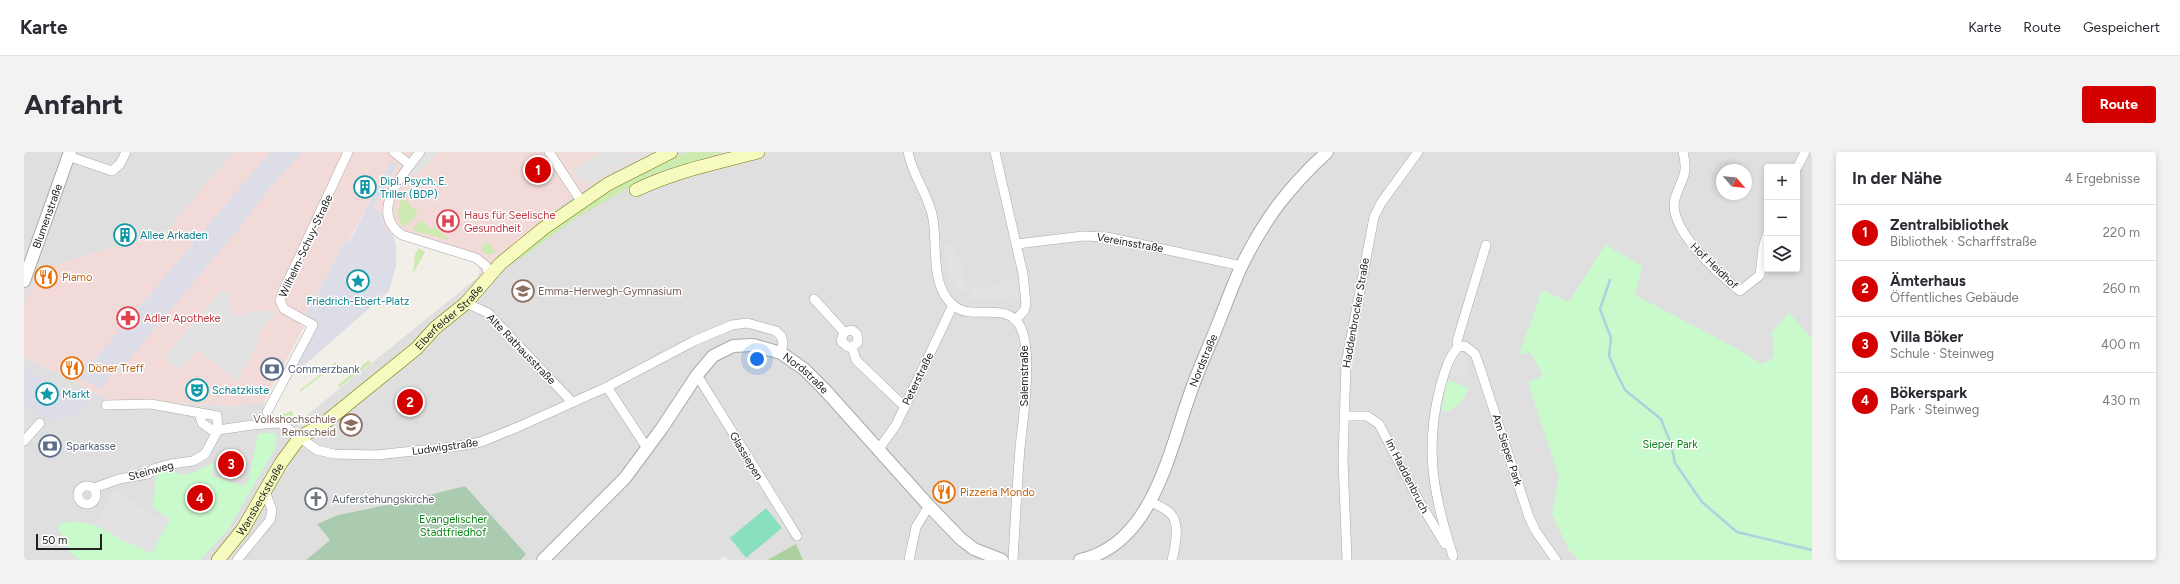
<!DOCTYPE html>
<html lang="de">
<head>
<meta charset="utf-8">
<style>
  :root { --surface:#fff; --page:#f2f2f3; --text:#2b2b33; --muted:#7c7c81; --line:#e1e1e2; --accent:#d40000 }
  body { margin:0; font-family:Figtree,sans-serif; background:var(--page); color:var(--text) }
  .controls { position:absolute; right:12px; top:12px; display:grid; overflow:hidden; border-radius:4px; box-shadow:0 2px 6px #0003 }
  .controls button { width:36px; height:36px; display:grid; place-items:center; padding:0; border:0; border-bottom:1px solid var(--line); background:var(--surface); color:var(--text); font:20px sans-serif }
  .compass { position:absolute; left:1692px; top:12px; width:36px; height:36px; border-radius:50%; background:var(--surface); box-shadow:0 2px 6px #0003; rotate:118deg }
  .scale { position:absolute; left:12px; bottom:10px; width:66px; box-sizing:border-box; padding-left:4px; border:2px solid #222; border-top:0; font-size:11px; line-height:14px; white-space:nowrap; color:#222; -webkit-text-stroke:3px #fff; paint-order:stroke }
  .you { position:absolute; left:733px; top:207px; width:14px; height:14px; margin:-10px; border:3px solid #fff; border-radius:50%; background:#1a73e8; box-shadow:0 0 0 6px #1a73e833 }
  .badge { display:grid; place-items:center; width:26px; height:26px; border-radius:50%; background:var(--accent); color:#fff; font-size:13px; font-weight:700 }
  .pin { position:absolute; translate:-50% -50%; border:2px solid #fff; box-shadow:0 1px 4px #0006 }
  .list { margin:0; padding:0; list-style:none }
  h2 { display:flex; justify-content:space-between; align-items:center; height:52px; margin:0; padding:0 16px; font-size:17px }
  h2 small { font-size:13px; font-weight:400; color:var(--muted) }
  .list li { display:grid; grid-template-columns:26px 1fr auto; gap:12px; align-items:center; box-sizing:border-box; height:56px; padding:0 16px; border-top:1px solid var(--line) }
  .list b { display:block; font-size:15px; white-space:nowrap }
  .list p { margin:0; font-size:13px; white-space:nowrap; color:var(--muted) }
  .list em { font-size:13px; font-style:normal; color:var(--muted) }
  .icon { flex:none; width:22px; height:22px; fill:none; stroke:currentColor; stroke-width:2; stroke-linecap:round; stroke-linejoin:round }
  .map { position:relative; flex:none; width:1788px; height:408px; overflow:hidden; border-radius:4px }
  header { display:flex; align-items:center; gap:24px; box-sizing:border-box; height:56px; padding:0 20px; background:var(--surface); border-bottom:1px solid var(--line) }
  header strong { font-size:19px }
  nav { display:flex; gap:22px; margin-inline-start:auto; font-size:14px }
  .intro { display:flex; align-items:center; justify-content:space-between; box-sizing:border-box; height:96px; padding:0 24px }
  h1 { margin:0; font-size:28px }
  .button { padding:10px 18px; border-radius:4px; background:var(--accent); color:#fff; font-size:14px; font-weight:700 }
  main { display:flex; gap:24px; padding:0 24px }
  aside { flex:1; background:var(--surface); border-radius:4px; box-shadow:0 2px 6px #0003 }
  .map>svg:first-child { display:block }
</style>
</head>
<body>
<header>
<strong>Karte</strong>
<nav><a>Karte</a><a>Route</a><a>Gespeichert</a></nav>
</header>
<div class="intro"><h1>Anfahrt</h1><a class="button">Route</a></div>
<main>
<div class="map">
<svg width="1788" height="408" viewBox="0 0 1788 408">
  <rect width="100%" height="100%" fill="#f2efe9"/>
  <!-- residential -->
  <g fill="#e0dfdf" fill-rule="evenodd">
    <path d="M 0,0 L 209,0 L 142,80 L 17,117 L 0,153 Z"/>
    <path d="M 626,0 L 1788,0 L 1788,408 L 779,408 L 772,392 L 743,408 L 704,408 L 701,404 L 696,408 L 497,408 L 502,402 L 441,334 L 381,349 L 314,363 L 293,372 L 306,388 L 282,408 L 0,408 L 0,204 L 85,248 L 209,254 L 240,250 L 240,268 L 257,267 L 273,271 L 453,126 L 541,49 L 591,18 ZM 1743,15 L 1773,15 L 1773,117 L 1743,117 ZM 1698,18 L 1722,18 L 1722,42 L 1698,42 Z"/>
  </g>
  <!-- commercial -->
  <path fill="#f2dad9" d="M 209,0 L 626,0 L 591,18 L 541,49 L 453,126 L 456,118 L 452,112 L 433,104 L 371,85 L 362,78 L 359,73 L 358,60 L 350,55 L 373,14 L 367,10 L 324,90 L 321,88 L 276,173 L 280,175 L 240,250 L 209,254 L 85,248 L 0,204 L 0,153 L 16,117 L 142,80 Z"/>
  <!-- grass -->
  <g fill="#cdebb0">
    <path d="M 664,0 L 700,0 L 647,16 L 627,23 L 552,66 L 496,107 L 493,104 C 547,61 599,24 664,0 Z"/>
    <path d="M 378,45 L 394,61 L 381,75 C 371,68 374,55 378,45 Z"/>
    <path d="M 397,68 L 408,78 L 411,75 L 425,88 L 391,79 L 389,76 Z"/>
    <path d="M 464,90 L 471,100 L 464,103 L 457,98 L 458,94 Z"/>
    <path d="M 395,96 L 401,100 L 389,122 L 391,103 Z"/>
    <path d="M 345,208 L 347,211 L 316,235 L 314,233 Z"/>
    <path d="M 312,210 L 313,212 L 276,240 L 276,238 Z"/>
    <path d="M 268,259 L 270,265 L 266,270 L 257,267 L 238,268 L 237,265 L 256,263 Z"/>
  </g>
  <!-- forest -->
  <path fill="#add19e" d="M 772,392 L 779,408 L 743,408 Z"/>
  <!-- cemetery -->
  <path fill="#aacbaf" d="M 441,334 L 502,402 L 497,408 L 282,408 L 306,388 L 293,372 L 314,363 L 381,349 Z"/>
  <!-- park -->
  <g fill="#c8facc">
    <path d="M 1581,93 L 1618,114 L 1611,143 L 1714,197 L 1737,212 L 1748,207 L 1750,202 L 1748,180 L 1765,161 L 1788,187 L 1788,408 L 1554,408 L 1545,398 L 1528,362 L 1535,325 L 1504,231 L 1519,223 L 1506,200 L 1495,203 L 1518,138 L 1545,150 Z"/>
    <path d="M 1424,228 L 1444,236 C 1440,249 1431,260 1417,259 Z"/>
    <path d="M 242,281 L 250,281 L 253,285 L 250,292 L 253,293 L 204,378 L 176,408 L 56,408 L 47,401 L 33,373 C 66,363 82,380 107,393 L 146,367 L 128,355 C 131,343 130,332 134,321 L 148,318 L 157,323 L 170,320 L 191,310 L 188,324 L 220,334 L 225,327 L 234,282 Z"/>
  </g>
  <!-- pitch -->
  <path fill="#88e0be" d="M 742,356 L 758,376 L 722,406 L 706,386 Z"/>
  <!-- parking -->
  <g fill="#e2e2e2">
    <path d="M 403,0 L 415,0 L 393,23 L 385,22 Z"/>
    <path d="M 578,0 L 606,1 L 626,0 L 593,15 L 564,33 L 561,28 L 556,31 L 548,18 Z"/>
    <path d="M 926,91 L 937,111 L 942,139 L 935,140 L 923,122 L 920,92 Z"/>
    <path d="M 992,127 L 995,145 L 947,149 L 946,136 L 972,134 L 972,131 Z"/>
    <path d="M 198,137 L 205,142 L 207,158 L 216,166 L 220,161 L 246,158 L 251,162 L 233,184 L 236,188 L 213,229 L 173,197 L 155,219 L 140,206 Z"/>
    <path d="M 1438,198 L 1444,215 L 1445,228 L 1425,221 L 1432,203 Z"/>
    <path d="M 91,337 L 102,343 L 100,347 L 112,351 L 111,353 L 114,355 L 115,353 L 135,366 L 137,363 L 146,367 L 127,402 L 109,392 L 107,393 L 72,373 Z"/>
  </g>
  <!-- plaza -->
  <g fill="#dddde8">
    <path d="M 246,0 L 278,0 L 244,38 L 216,75 L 97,217 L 96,216 L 87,223 L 77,236 L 43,223 L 63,208 L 68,211 Z"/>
    <path d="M 367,9 L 373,14 L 350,55 L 358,60 L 359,73 L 370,85 L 372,93 L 372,113 L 365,139 L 269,223 L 252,250 L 294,171 L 281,164 L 321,88 L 325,90 Z"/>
    <path d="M 0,216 L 63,250 L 64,255 L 41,267 L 27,269 L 20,267 L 0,251 Z"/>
  </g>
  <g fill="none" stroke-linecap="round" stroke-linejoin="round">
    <!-- stream -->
    <path stroke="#aad3df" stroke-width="2.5" d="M 1586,128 L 1576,157 L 1587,186 L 1585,204 L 1593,222 L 1601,238 L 1637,267 L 1647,292 L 1651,311 L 1678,350 L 1713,380 L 1788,398"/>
    <!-- minor casing -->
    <g stroke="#a9a9a9" stroke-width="10">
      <g id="minor">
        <path d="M 370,0 L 386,13"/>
        <path d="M 396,0 C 379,22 344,60 378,83 L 452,106 L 462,114 L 466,125"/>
        <path d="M 525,0 L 557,49"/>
        <path d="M 884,0 C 888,22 903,41 908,62 C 915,90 904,133 930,154 C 950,170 983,147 997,176 C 1009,203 999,266 996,296 C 993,334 991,371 989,408"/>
        <path d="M 971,0 L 999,122 L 1002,152 L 1000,159 L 992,167"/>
        <path d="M 1659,0 C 1665,24 1657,26 1651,47 C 1643,77 1695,122 1716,139 L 1736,123 L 1739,96 L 1743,82"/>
        <path d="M 44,4 L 88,19 L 96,12 L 102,0"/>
        <path d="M 1773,16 L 1781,0"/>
        <path d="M 993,92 L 1059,84 L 1083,85 L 1218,114"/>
        <path d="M 790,147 L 820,180 L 817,189 L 824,195 L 828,195 L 832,208 L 881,255"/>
        <path d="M 442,151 L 464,161 L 548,250"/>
        <path d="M 820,180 L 828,178 L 833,182 L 834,190 L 828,195"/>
        <path d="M 1434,195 L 1433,189 L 1462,93"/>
        <path d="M 673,223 L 773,384"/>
        <path d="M 583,235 L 623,296"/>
        <path d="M 82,253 L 127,252 L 193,264 L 194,278"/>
        <path d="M 243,260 L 289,173 L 260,157 L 256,149 L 258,142 L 324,0"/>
        <path d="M 175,261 L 178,271 L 188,278 L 194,278 L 228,273 L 256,271 L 293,298 L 310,302 L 352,303 L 428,295 L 457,290 L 494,275 L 583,235 L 670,189 L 708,173 L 723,171 L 752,179 L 757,184 L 759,190 L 757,201"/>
        <path d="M 1321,264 L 1343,264 L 1355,272 L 1395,349 L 1421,392"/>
        <path d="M 0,289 L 16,271"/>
        <path d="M 854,298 L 872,273 L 929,153"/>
        <circle cx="63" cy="343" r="9"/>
        <path d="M 70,336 L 95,327 L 124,322 L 129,317 L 147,312 L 169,309 L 181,302 L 194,278"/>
        <path d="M 1127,350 C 1133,353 1141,356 1146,361 C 1157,371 1151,396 1148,408"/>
        <path d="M 1429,404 C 1410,345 1400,298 1416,236 C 1420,222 1424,206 1434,195 L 1441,194 L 1451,202 L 1455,213 L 1505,365 L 1511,378 L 1532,408"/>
        <path d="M 213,408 L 246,368 L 248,358 L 241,339"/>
        <path d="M 885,408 L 892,375 L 905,354"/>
        <path d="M 1323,408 L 1319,308 L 1322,212 L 1350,65 L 1357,51 L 1394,0"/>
      </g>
    </g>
    <!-- tertiary casing -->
    <g stroke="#a9a9a9" stroke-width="14">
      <g id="tertiary">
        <path id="s1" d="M 0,129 L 46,0"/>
        <path id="s2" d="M 519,408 L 601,326 L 638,276 L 673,223 L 689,204 L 709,194 L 729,193 L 757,201 L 780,217 L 801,238 L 905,354 L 937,387 L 950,397 L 978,408"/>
        <path id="s3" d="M 1056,408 C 1128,393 1145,300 1166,242 C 1174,218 1185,195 1194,172 C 1202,152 1209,132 1218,113 C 1241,66 1265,35 1303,0"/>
      </g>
    </g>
    <!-- secondary casing -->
    <g stroke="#707d05" stroke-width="14">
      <g id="secondary">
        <path d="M 612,38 C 651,19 692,11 734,0"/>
        <path id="s4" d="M 194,408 L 219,377 L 257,311 L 276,285 L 298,273 L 393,196 L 411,176 L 442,151 L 476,112 L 520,76 L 584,32 L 647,0"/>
      </g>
    </g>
    <!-- minor -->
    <use href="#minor" stroke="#fff" stroke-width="9"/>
    <!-- tertiary -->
    <use href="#tertiary" stroke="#fff" stroke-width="12"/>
    <!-- secondary -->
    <use href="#secondary" stroke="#f7fabf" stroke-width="13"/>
  </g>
  <!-- icons -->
  <defs>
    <g id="building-ring" transform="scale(1.15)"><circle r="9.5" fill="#fff" stroke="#0f9aa8" stroke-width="1.5"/><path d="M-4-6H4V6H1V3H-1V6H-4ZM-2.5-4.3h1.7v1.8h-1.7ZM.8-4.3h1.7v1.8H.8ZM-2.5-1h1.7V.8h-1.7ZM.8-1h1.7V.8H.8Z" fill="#0f9aa8"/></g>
    <g id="hospital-ring" transform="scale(1.15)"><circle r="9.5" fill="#fff" stroke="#e0444e" stroke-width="1.5"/><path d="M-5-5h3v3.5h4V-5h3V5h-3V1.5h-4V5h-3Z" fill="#e0444e"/></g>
    <g id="restaurant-ring" transform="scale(1.15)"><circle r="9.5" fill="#fff" stroke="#e8710a" stroke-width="1.5"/><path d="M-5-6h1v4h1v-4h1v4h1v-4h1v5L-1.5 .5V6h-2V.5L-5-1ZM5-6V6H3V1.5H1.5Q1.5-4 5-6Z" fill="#e8710a"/></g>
    <g id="sight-ring" transform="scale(1.15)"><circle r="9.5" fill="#fff" stroke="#0f9aa8" stroke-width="1.5"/><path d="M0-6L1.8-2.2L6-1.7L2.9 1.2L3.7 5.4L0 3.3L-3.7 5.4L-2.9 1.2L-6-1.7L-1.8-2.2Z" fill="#0f9aa8"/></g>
    <g id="school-ring" transform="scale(1.15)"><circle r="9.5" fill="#fff" stroke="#8d6e63" stroke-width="1.5"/><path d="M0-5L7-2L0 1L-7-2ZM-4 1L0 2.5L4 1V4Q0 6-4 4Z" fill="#8d6e63"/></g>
    <g id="pharmacy-ring" transform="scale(1.15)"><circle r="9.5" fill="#fff" stroke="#e0444e" stroke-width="1.5"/><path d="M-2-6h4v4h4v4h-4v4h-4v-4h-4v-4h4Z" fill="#e0444e"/></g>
    <g id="bank-ring" transform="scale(1.15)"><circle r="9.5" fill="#fff" stroke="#5c6f8a" stroke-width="1.5"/><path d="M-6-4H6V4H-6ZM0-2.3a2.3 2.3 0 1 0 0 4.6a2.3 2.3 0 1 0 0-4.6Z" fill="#5c6f8a"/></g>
    <g id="theatre-ring" transform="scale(1.15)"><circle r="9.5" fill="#fff" stroke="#0f9aa8" stroke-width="1.5"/><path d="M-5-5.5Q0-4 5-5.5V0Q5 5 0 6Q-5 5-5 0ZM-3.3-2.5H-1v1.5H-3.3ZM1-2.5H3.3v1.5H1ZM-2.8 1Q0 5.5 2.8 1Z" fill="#0f9aa8"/></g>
    <g id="university-ring" transform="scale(1.15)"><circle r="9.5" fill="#fff" stroke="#8d6e63" stroke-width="1.5"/><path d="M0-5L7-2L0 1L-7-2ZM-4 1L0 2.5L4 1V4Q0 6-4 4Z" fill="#8d6e63"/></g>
    <g id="church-ring" transform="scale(1.15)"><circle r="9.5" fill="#fff" stroke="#6b7280" stroke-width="1.5"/><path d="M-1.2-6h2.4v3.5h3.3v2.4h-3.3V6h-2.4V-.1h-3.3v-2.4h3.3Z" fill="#6b7280"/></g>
  </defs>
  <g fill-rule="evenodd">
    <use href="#building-ring" x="341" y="35"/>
    <use href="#hospital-ring" x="424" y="69"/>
    <use href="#building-ring" x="101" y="83"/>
    <use href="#restaurant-ring" x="22" y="125"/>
    <use href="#sight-ring" x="334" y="129"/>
    <use href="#school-ring" x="499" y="139"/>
    <use href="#pharmacy-ring" x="104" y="166"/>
    <use href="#restaurant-ring" x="48" y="216"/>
    <use href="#bank-ring" x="248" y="217"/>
    <use href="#theatre-ring" x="173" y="238"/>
    <use href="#sight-ring" x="23" y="242"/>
    <use href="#university-ring" x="327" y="273"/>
    <use href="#bank-ring" x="26" y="294"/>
    <use href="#restaurant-ring" x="920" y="340"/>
    <use href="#church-ring" x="292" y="347"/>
  </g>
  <g text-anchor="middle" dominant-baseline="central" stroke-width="3" stroke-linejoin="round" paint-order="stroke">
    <!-- culture labels -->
    <g font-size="11" fill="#0d838f" stroke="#fff" text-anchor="start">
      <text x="356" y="29">Dipl. Psych. E.<tspan x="356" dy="13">Triller (BDP)</tspan></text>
      <text x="116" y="83">Allee Arkaden</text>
      <text x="334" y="149" text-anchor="middle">Friedrich-Ebert-Platz</text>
      <text x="188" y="238">Schatzkiste</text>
      <text x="38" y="242">Markt</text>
    </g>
    <!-- health labels -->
    <g font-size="11" fill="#be3a42" stroke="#fff" text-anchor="start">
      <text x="440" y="63">Haus für Seelische<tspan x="440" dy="13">Gesundheit</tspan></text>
      <text x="120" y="166">Adler Apotheke</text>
    </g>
    <!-- street labels -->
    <g font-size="11" fill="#222" stroke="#fff">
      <text stroke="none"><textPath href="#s1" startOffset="69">Blumenstraße</textPath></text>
      <text transform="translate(1106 91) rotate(10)">Vereinsstraße</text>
      <text transform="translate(282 94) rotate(-65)">Wilhelm-Schuy-Straße</text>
      <text transform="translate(1690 114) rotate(44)">Hof Heidhof</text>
      <text transform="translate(1332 161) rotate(-80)">Haddenbrocker Straße</text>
      <text stroke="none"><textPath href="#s4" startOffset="340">Elberfelder Straße</textPath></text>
      <text transform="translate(497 197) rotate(46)">Alte Rathausstraße</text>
      <text stroke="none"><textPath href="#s3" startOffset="245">Nordstraße</textPath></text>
      <text stroke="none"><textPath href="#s2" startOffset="370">Nordstraße</textPath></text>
      <text transform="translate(1000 224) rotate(-90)">Salemstraße</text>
      <text transform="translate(894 227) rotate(-64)">Peterstraße</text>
      <text transform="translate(421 295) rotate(-8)">Ludwigstraße</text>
      <text transform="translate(1483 298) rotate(72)">Am Sieper Park</text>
      <text transform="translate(722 304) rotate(59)">Glassiepen</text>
      <text transform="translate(127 319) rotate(-15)">Steinweg</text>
      <text transform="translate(1383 324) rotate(63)">Im Haddenbruch</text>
      <text stroke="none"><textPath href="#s4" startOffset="74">Wansbeckstraße</textPath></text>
    </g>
    <!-- food labels -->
    <g font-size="11" fill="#c56008" stroke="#fff" text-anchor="start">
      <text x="38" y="125">Piamo</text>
      <text x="64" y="216">Döner Treff</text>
      <text x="936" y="340">Pizzeria Mondo</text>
    </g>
    <!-- education labels -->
    <g font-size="11" fill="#785e54" stroke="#fff" text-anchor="start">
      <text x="514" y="139">Emma-Herwegh-Gymnasium</text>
      <text x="312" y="267" text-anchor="end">Volkshochschule<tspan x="312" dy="13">Remscheid</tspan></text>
    </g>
    <!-- service labels -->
    <g font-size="11" fill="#4e5e75" stroke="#fff" text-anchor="start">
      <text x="264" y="217">Commerzbank</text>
      <text x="42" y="294">Sparkasse</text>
    </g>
    <!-- park labels -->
    <g font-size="11" fill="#0c8416" stroke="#fff">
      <text x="1646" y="292">Sieper Park</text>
      <text x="429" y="367">Evangelischer<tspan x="429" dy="13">Stadtfriedhof</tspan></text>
    </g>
    <!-- worship labels -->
    <g font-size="11" fill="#5b616d" stroke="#fff" text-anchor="start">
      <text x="308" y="347">Auferstehungskirche</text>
    </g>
  </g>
</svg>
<div class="controls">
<button>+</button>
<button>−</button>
<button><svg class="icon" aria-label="layers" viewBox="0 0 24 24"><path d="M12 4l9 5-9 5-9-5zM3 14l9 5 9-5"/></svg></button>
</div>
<svg class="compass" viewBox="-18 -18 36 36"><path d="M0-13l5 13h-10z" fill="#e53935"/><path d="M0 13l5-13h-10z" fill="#7c7c81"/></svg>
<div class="scale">50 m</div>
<div class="you"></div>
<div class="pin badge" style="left:514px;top:18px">1</div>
<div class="pin badge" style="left:386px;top:250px">2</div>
<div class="pin badge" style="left:207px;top:312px">3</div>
<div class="pin badge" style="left:176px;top:346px">4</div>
</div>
<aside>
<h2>In der Nähe<small>4 Ergebnisse</small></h2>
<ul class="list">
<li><span class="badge">1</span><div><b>Zentralbibliothek</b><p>Bibliothek · Scharffstraße</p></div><em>220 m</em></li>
<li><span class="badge">2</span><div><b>Ämterhaus</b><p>Öffentliches Gebäude</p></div><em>260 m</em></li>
<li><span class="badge">3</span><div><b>Villa Böker</b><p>Schule · Steinweg</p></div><em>400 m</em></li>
<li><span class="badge">4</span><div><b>Bökerspark</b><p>Park · Steinweg</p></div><em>430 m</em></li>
</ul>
</aside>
</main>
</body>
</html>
